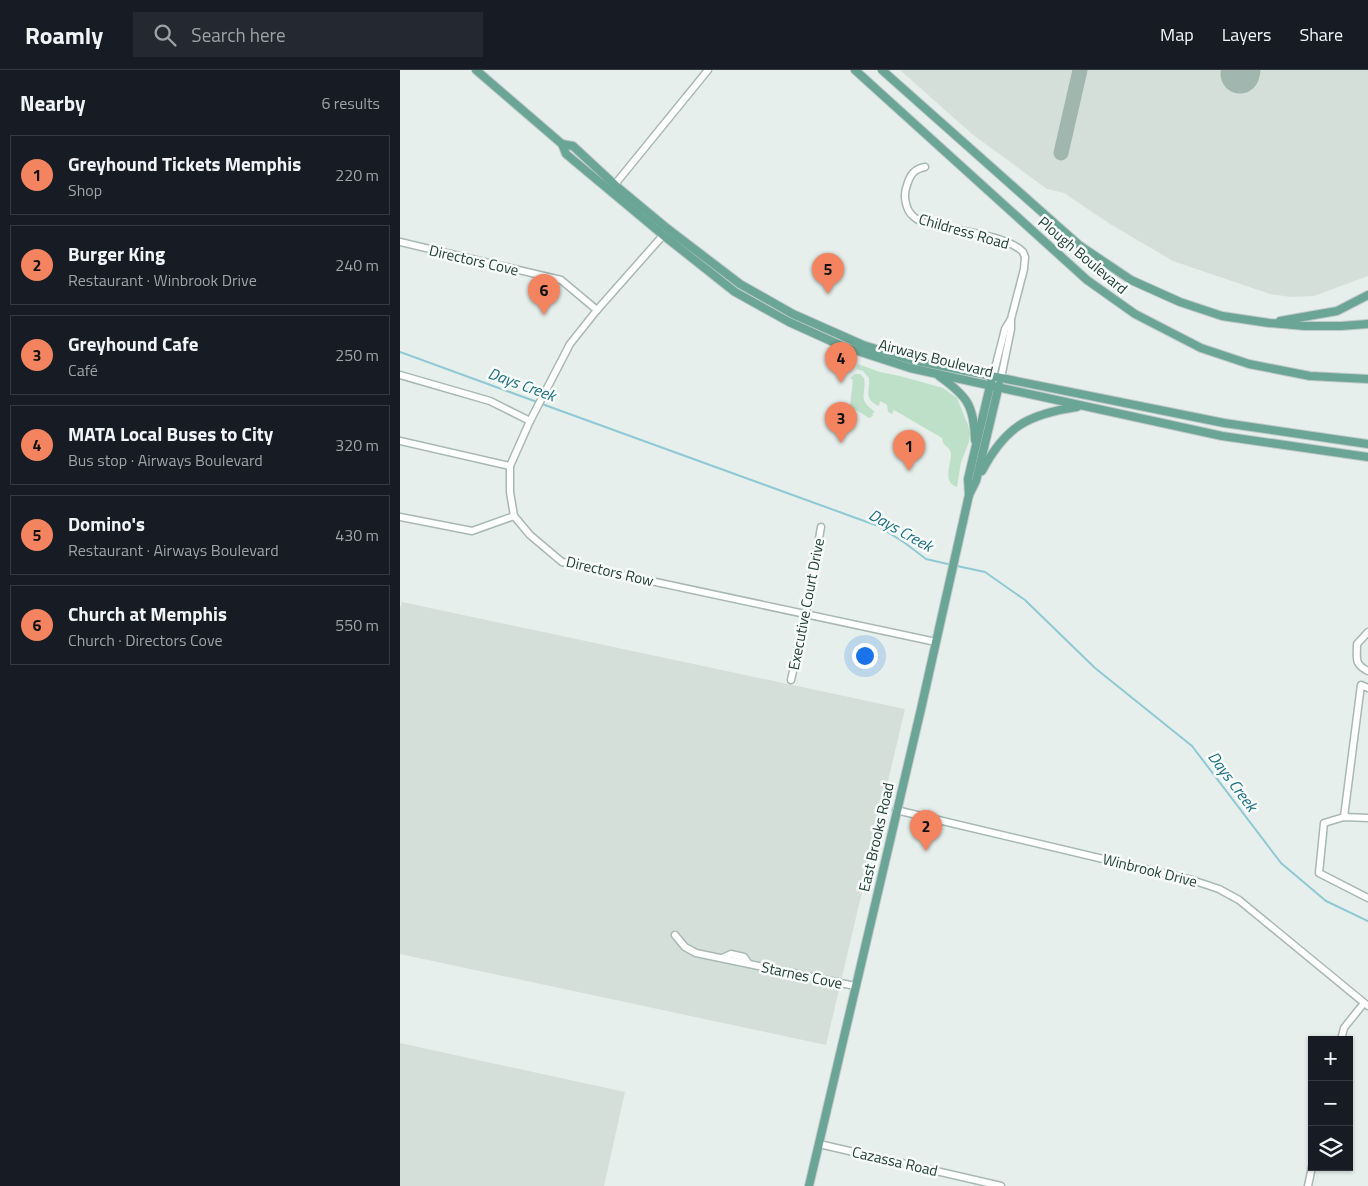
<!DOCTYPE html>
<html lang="en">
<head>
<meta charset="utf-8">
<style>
  :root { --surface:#171b24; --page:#242831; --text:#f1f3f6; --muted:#9ea1a6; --line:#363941; --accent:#f4845f }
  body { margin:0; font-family:"Titillium Web",sans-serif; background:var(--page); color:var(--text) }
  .controls { position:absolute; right:15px; bottom:15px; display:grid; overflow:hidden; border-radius:0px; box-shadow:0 1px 4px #0004 }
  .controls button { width:45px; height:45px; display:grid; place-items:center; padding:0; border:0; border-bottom:1px solid var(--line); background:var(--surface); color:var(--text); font:25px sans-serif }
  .you { position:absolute; left:464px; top:585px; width:18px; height:18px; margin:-12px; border:4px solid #fff; border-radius:50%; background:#1a73e8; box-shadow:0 0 0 8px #1a73e833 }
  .badge { display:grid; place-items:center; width:32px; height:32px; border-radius:50%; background:var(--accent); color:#111; font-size:16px; font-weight:700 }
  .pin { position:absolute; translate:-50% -41px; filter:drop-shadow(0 1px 2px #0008) }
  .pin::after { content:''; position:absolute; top:26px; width:18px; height:15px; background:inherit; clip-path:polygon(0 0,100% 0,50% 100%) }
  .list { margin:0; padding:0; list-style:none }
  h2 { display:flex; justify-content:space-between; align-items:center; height:65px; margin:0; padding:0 20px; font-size:21px }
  h2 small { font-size:16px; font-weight:400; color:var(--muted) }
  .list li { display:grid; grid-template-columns:32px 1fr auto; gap:15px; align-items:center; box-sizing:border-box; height:80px; margin:0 10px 10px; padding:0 10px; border:1px solid var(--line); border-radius:0px }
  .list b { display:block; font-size:19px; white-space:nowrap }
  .list p { margin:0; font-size:16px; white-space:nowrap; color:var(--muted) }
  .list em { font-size:16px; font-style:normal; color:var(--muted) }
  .icon { flex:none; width:28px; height:28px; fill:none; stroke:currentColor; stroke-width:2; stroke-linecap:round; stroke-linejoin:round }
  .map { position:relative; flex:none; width:968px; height:1116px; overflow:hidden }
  header { display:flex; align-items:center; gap:30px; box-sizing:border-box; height:70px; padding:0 25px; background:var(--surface); border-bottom:1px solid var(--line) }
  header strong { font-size:24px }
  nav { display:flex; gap:28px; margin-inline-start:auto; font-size:18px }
  .search { width:350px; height:45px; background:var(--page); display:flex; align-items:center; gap:12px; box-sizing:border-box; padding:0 18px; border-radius:0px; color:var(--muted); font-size:19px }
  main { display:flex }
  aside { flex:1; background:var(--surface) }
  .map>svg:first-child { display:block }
</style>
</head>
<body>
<header>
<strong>Roamly</strong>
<div class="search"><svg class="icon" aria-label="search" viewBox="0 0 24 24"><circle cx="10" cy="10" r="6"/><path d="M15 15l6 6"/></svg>Search here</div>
<nav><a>Map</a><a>Layers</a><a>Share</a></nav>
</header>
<main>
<aside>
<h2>Nearby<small>6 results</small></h2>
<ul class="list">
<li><span class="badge">1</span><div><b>Greyhound Tickets Memphis</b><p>Shop</p></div><em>220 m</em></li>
<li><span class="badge">2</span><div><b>Burger King</b><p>Restaurant · Winbrook Drive</p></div><em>240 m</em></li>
<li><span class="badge">3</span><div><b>Greyhound Cafe</b><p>Café</p></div><em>250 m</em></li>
<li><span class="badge">4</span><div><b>MATA Local Buses to City</b><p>Bus stop · Airways Boulevard</p></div><em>320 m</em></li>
<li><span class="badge">5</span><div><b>Domino's</b><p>Restaurant · Airways Boulevard</p></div><em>430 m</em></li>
<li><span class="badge">6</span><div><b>Church at Memphis</b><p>Church · Directors Cove</p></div><em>550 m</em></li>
</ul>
</aside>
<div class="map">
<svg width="968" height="1116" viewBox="0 0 968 1116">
  <rect width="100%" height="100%" fill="#e6efeb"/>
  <!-- built -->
  <g fill="#d4dfda">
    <path d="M 500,0 L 968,0 L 968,206 L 914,226 L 891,227 L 870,224 L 773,191 L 710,154 L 664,123 L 647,119 L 572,64 Z"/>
    <path d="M 2,532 L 505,639 L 426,975 L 0,884 L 0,539 Z"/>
    <path d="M 0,973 L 225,1022 L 204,1116 L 0,1116 Z"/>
  </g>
  <!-- green -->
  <g fill="#bfe0c8">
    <path d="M 458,294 L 480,302 L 500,306 L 543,318 L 557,328 L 568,355 L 570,363 L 569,372 L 561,392 L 557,417 C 542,412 551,395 551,383 L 549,379 L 543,373 L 542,368 L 494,340 L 492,344 L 488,342 L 487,335 L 480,331 L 479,336 C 463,329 470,321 469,308 L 463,301 L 456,299 Z"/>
    <path d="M 455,304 L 460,304 L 464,308 C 467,327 456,327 475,342 L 472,344 L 473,346 L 469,348 L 450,336 L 453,310 L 450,308 Z"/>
  </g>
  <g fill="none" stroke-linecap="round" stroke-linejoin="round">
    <!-- stream -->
    <g stroke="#8ec9d4" stroke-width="2">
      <path d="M 0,282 L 137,332"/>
      <path d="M 142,334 L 478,456 L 505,473 L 526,489 L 552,495"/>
      <path d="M 557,496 L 585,502 L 625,530 L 695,598 L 792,676 L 881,793 L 926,831 L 968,851"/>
    </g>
    <!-- taxiway -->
    <path stroke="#a2b6b0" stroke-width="15" d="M 661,83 L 680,0"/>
    <!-- runway -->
    <path stroke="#a2b6b0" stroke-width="39" d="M 840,4 L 841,0"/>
    <!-- minor casing -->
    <g stroke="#a8b8b2" stroke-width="9">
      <g id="minor">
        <path d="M 525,97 C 514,99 510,105 507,115 C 503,125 505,140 514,147 C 520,153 531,154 539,156 C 561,161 608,166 623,182 L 625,187 L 624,199 L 611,249 L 605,259 L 593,306"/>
        <path d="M 212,118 L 308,0"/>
        <path d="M 266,162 L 197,240 L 170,274 L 130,351 L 110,396 L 110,422 L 114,446 L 130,465 L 162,492 L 536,572"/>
        <path d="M 0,172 L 161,210 L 197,240"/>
        <path d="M 0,305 L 90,331 L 130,351"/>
        <path d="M 601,308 L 611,259 L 611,250"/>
        <path d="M 0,371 L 110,396"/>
        <path d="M 0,447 L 72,461 L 114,446"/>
        <path d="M 968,562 L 957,574 C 957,589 954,594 968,601"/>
        <path d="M 391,610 L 406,543 L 421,457"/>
        <path d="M 496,740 L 792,810 L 819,819 L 839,830 L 968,936"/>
        <path d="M 944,747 L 961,615 L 968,618"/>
        <path d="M 968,748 L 944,747 L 924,753 L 919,803 L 968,828"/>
        <path d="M 275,865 L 285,877 L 296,883 L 455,916"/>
        <path d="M 322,888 L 331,884 L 344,887 L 349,894"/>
        <path d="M 941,970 L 944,958 L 964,933"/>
        <path d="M 419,1074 L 601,1116"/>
        <path d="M 908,1116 L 912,1097"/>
      </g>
    </g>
    <!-- major casing -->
    <g stroke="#c2cac8" stroke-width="10">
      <g id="major">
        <path d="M 76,0 L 162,74 L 173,76 L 215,115 L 268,159 L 340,214 L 393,244 L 463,275 L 512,290 L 824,353 L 968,374"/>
        <path d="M 455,0 L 687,210 L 735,244 L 801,278 L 849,294 L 910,306 L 968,309"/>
        <path d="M 482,0 L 679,175 L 731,210 L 780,232 L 822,246 L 869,253 L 905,256 L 941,256 L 968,254"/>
        <path d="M 162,74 L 166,84 L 263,165 L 335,222 L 389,252 L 442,276 L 510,298 L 822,366 L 968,387"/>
        <path d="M 880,251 L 937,241 L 968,225"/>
        <path d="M 539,306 C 567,326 574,335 575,370"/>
        <path d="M 582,401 C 605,357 628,344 677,337"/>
        <path d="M 569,425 L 568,409 L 591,312"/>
        <path d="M 409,1116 L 521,639 L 569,425 L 576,411 L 599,315"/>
      </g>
    </g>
    <!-- minor -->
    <use href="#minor" stroke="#fff" stroke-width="6"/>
    <!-- major -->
    <use href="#major" stroke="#6aa596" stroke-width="8"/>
  </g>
  <g text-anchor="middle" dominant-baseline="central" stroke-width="5" stroke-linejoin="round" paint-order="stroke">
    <!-- street labels -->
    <g font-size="15" fill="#24423a" stroke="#f7fbf9">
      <text transform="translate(564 161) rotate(16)">Childress Road</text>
      <text transform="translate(683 185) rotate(40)">Plough Boulevard</text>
      <text transform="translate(74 190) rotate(13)">Directors Cove</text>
      <text transform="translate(536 288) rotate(14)">Airways Boulevard</text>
      <text transform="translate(210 501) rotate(13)">Directors Row</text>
      <text transform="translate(406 534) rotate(-79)">Executive Court Drive</text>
      <text transform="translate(476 767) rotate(-77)">East Brooks Road</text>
      <text transform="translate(750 800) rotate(14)">Winbrook Drive</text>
      <text transform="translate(402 905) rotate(12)">Starnes Cove</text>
      <text transform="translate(495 1091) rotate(13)">Cazassa Road</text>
    </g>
    <!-- water labels -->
    <g font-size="16" font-style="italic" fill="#1c6f80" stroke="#f7fbf9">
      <text transform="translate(122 314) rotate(20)">Days Creek</text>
      <text transform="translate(501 460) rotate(29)">Days Creek</text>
      <text transform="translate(833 711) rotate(53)">Days Creek</text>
    </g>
  </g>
</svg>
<div class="controls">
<button>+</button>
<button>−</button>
<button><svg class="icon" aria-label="layers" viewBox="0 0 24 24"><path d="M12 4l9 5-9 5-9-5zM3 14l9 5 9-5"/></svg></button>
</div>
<div class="you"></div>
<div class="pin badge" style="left:509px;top:401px">1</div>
<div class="pin badge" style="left:526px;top:781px">2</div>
<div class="pin badge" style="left:441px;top:373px">3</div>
<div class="pin badge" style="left:441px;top:313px">4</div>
<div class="pin badge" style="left:428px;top:224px">5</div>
<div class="pin badge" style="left:144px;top:245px">6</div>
</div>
</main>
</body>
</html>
